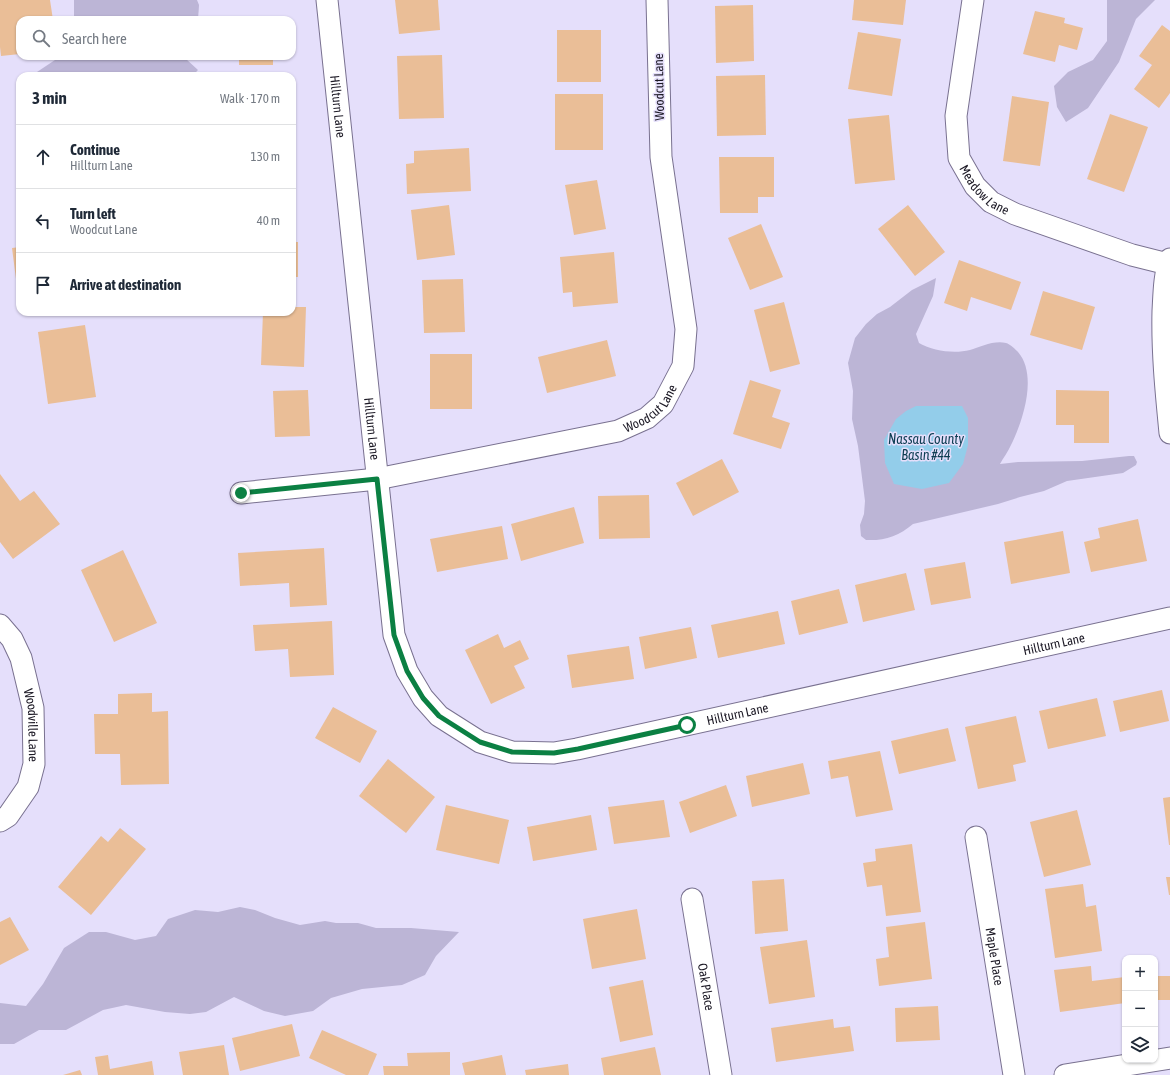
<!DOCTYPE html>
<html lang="en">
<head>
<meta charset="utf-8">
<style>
  :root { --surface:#fff; --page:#f6f6f7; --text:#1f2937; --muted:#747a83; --line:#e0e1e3 }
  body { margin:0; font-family:"Asap Condensed",sans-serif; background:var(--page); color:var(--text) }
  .controls { position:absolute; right:12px; bottom:12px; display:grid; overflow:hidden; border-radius:8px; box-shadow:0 1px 3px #0004 }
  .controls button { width:36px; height:36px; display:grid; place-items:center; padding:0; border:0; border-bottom:1px solid var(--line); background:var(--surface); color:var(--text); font:20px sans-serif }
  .stop { position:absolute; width:12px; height:12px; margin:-9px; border:3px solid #0b8043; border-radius:50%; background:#fff }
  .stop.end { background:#0b8043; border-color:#fff; box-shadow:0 1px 4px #0008 }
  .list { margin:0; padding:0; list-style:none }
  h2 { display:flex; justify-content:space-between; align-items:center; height:52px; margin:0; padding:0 16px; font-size:17px }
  h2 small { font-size:13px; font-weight:400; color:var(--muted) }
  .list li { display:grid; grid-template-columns:26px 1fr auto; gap:12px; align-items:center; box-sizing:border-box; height:64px; padding:0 16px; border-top:1px solid var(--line) }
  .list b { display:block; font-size:15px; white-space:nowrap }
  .list p { margin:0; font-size:13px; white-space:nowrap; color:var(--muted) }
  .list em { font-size:13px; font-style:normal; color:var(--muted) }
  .icon { flex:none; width:22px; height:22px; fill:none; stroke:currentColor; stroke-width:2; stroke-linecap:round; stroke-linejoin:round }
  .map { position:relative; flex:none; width:1170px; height:1075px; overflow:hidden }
  .search { position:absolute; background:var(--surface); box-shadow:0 1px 3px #0004; left:16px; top:16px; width:280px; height:44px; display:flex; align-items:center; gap:10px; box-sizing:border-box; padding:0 14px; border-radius:12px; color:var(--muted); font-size:15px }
  .panel { position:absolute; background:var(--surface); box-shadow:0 1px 3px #0004; left:16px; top:72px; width:280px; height:244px; border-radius:12px }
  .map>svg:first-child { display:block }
</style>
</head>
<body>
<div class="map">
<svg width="1170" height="1075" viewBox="0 0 1170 1075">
  <rect width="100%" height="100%" fill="#e5dffb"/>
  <!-- green -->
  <g fill="#bcb5d6">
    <path d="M 74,0 L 197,0 L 199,5 L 198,20 L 74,20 Z"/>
    <path d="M 1107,0 L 1155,0 L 1136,19 L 1119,62 L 1088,108 L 1066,122 L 1057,107 L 1054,86 L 1068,72 L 1093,60 L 1107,41 Z"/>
    <path d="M 61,56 L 186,56 L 186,59 L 198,70 L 192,76 L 46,76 L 34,74 Z"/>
    <path d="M 936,278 L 933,296 L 916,334 L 919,343 C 933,351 954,354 970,350 C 980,347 994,340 1006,343 C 1010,344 1015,349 1018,352 C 1038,375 1023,421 1011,445 C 1008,452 1003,458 1000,464 L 1018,462 L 1082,461 L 1129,456 L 1134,456 L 1137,462 L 1136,465 L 1123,473 L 1067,481 L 1044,491 L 1020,497 L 998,504 L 913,524 C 899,536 884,541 866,540 L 861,536 L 860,525 L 864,514 L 865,501 L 858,446 L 852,419 L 853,391 L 848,363 L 855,338 L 866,324 L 877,314 L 890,307 L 912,290 Z"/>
    <path d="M 240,907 L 255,910 L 275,918 L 300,925 L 325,921 L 336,923 L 358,923 L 376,928 L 411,928 L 459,932 L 436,956 L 425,975 L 402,985 L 362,989 L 331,998 L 313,1011 L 285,1016 L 264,1011 L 234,997 L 206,1012 L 190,1014 L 165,1012 L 126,1005 L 103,1010 L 66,1030 L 39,1030 L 14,1044 L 0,1044 L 0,1003 L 26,1006 L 43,984 L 64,948 L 89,932 L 106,932 L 135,940 L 156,936 L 168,919 L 195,910 L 218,912 Z"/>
  </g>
  <!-- water -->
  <path fill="#93cdea" d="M 916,406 L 962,406 L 968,418 L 968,445 L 963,464 L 949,483 L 922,489 L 894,484 L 885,463 L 884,440 L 896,419 L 906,411 Z"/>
  <!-- building -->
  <g fill="#eabe97">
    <path d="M 0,0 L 50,0 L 53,20 L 20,20 L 20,54 L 1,56 L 0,47 Z"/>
    <path d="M 395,0 L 438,0 L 440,30 L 399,34 Z"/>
    <path d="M 854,0 L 906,0 L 903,25 L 852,20 Z"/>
    <path d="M 753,5 L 754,61 L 716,63 L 715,6 Z"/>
    <path d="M 1035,11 L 1065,18 L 1064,23 L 1083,28 L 1077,50 L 1059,45 L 1055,62 L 1023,54 Z"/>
    <rect x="239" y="16" width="34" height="4"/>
    <path d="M 1162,25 L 1170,31 L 1170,93 L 1159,108 L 1134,89 L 1152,65 L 1139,56 Z"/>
    <rect x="557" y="30" width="44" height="52"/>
    <path d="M 858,32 L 901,39 L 892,96 L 848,89 Z"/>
    <path d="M 442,55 L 444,118 L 399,119 L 397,56 Z"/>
    <rect x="239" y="56" width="34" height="9"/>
    <path d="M 765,75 L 766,135 L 717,136 L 716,76 Z"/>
    <rect x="555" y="94" width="48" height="56"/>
    <path d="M 1012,96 L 1049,102 L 1040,166 L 1003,161 Z"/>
    <path d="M 1110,114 L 1148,127 L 1124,192 L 1087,179 Z"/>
    <path d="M 889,115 L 895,180 L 855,184 L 848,119 Z"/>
    <path d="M 20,146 L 20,162 L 19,162 L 17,147 Z"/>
    <path d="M 469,148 L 471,191 L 407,194 L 406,164 L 414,163 L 414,151 Z"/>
    <path d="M 719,157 L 774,157 L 774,197 L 758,197 L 758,213 L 720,213 Z"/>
    <path d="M 597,180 L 606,229 L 574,235 L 565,185 Z"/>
    <path d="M 449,205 L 455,255 L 417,260 L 411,210 Z"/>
    <path d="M 908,205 L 945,252 L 915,276 L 878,229 Z"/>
    <path d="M 20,222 L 20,238 L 19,238 L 17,223 Z"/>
    <path d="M 761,224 L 783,277 L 750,290 L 728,238 Z"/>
    <rect x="292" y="242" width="6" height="35"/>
    <path d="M 20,247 L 20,278 L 16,279 L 12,248 Z"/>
    <path d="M 614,252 L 618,303 L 573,307 L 572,292 L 563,293 L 560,257 Z"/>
    <path d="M 959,260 L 1021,282 L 1011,310 L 971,297 L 967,311 L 944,303 Z"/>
    <path d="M 463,279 L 465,332 L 424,333 L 422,280 Z"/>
    <path d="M 1043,291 L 1095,307 L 1082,350 L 1030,335 Z"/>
    <path d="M 784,302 L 800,364 L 770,372 L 754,310 Z"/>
    <path d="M 292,307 L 306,307 L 304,367 L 261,365 L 263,312 L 292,312 Z"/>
    <path d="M 85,325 L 96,397 L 48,404 L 38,332 Z"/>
    <path d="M 607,340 L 616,376 L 547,393 L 538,357 Z"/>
    <rect x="430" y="354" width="42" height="55"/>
    <path d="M 750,380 L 781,390 L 772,417 L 790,423 L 781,449 L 733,434 Z"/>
    <path d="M 308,390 L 310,436 L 275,437 L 273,391 Z"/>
    <path d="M 1056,390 L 1109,391 L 1109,443 L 1074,443 L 1074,425 L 1056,425 Z"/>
    <path d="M 722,459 L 739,492 L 693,516 L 676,483 Z"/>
    <path d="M 0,474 L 20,501 L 34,491 L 60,524 L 13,559 L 0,542 Z"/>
    <path d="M 649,495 L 650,538 L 599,539 L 598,496 Z"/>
    <path d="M 574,507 L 584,543 L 521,561 L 511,524 Z"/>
    <path d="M 1138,519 L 1147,561 L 1091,572 L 1084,542 L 1100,538 L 1098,528 Z"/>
    <path d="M 502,526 L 508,559 L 437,572 L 430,539 Z"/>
    <path d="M 1063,531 L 1070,573 L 1011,584 L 1004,542 Z"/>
    <path d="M 324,548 L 327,605 L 290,607 L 289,583 L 240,586 L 238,553 Z"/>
    <path d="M 123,550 L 157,623 L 114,642 L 81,570 Z"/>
    <path d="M 965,562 L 971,598 L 931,605 L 924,569 Z"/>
    <path d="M 906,573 L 915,610 L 863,622 L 855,585 Z"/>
    <path d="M 839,589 L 848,623 L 799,635 L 791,601 Z"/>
    <path d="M 778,611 L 785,644 L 718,658 L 711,625 Z"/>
    <path d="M 332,621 L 334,675 L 290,677 L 288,649 L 255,651 L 253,625 Z"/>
    <path d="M 691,627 L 697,658 L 645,669 L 639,637 Z"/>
    <path d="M 498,634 L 504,648 L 520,640 L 529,659 L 514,666 L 525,688 L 491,704 L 465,650 Z"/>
    <path d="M 629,646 L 634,679 L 572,688 L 567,655 Z"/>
    <path d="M 1162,690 L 1169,721 L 1120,732 L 1113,701 Z"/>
    <path d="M 152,693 L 152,712 L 168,711 L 169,784 L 121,785 L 120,754 L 95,754 L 94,714 L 118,714 L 118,694 Z"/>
    <path d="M 1097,698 L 1106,736 L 1048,749 L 1039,711 Z"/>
    <path d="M 333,707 L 377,731 L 360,763 L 315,738 Z"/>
    <path d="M 1016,716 L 1026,762 L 1013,765 L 1016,781 L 978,789 L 965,727 Z"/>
    <path d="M 948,728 L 956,761 L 899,774 L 891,741 Z"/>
    <path d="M 880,751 L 893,810 L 856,817 L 848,776 L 831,779 L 828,761 Z"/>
    <path d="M 388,759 L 435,797 L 406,833 L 359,796 Z"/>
    <path d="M 803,763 L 810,794 L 752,807 L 746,776 Z"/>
    <path d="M 726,785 L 737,816 L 690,833 L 679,802 Z"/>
    <path d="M 1170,797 L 1170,845 L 1169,845 L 1163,798 Z"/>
    <path d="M 664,800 L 670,837 L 614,844 L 608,807 Z"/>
    <path d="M 446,805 L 509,820 L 499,864 L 436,850 Z"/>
    <path d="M 1077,810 L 1091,865 L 1044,877 L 1030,822 Z"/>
    <path d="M 591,815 L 597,850 L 533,861 L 527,827 Z"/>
    <path d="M 120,828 L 146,849 L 91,915 L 58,887 L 101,836 L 108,842 Z"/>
    <path d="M 912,844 L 921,912 L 886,916 L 882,885 L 867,887 L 863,863 L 876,861 L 875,849 Z"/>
    <path d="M 1166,877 L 1170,877 L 1170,895 L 1169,895 Z"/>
    <path d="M 784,879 L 788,931 L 755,934 L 752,881 Z"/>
    <path d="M 1083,884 L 1086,907 L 1096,905 L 1102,951 L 1055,958 L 1045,889 Z"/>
    <path d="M 637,909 L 646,959 L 592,969 L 583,919 Z"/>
    <path d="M 10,917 L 29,950 L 0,965 L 0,922 Z"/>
    <path d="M 925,922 L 932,979 L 879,986 L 876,959 L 889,957 L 886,927 Z"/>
    <path d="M 807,940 L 815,997 L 769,1004 L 760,947 Z"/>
    <path d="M 1091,966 L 1092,981 L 1125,977 L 1125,1003 L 1060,1012 L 1054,970 Z"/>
    <rect x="1155" y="976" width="15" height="24"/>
    <path d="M 643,980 L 653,1035 L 620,1042 L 609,987 Z"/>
    <path d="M 938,1006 L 940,1040 L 896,1042 L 895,1008 Z"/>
    <path d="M 833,1019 L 834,1028 L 850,1026 L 854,1051 L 776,1062 L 771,1028 Z"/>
    <path d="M 292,1024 L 300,1056 L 240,1071 L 232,1038 Z"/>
    <path d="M 322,1030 L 377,1054 L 368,1075 L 346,1075 L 309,1058 Z"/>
    <path d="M 224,1045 L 229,1075 L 183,1075 L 179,1052 Z"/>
    <path d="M 655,1047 L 661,1075 L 604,1075 L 601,1058 Z"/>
    <path d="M 450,1052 L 450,1075 L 384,1075 L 383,1066 L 408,1066 L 407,1053 Z"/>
    <path d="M 108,1055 L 110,1069 L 152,1061 L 154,1075 L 98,1075 L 95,1057 Z"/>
    <path d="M 502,1055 L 506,1075 L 465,1075 L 462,1063 Z"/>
    <path d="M 568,1064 L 569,1075 L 526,1075 L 525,1070 Z"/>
    <path d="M 80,1070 L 82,1075 L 63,1075 Z"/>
  </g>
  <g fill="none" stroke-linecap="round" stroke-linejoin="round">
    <!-- street casing -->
    <g stroke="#797190" stroke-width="23">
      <g id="street">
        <path id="s1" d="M 327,0 L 394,635 L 407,671 L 423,698 L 439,716 L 480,742 L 512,752 L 554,753 L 577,749 L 1170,618"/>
        <path id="s2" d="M 973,0 L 956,116 L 959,158 L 975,186 L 991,202 L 1015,214 L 1132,255 L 1168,264"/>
        <path d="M 1170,259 C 1164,275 1164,294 1163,311 C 1162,352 1166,392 1170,433"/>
        <path id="s3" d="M 241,493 L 377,479 L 618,431 L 647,418 L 663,404 L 683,366 L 686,329 L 661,157 L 657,0"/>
        <path id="s4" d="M 0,625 L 12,639 L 21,658 L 33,708 L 34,764 L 28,787 L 8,816 L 0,821"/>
        <path id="s5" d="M 976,837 L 1014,1075"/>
        <path id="s6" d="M 692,899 L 721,1075"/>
        <path d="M 1065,1075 L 1170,1058"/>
      </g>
    </g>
    <!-- street -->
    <use href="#street" stroke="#fff" stroke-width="21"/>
  </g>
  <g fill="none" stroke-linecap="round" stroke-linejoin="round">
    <!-- route -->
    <path stroke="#0b8043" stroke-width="5" d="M 241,493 L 377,479 L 394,635 L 407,671 L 423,698 L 439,716 L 480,742 L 512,752 L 554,753 L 578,749 L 687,725"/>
  </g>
  <g text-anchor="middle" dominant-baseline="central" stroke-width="3" stroke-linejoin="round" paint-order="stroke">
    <!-- street labels -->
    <g font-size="13" fill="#1b1824" stroke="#e5dffb">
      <text transform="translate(659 87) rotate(-91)">Woodcut Lane</text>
      <text stroke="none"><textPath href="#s1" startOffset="107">Hillturn Lane</textPath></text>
      <text stroke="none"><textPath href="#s2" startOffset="201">Meadow Lane</textPath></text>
      <text stroke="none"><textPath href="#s3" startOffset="423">Woodcut Lane</textPath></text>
      <text stroke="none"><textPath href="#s1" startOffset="431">Hillturn Lane</textPath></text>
      <text stroke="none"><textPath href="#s1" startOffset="1368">Hillturn Lane</textPath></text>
      <text stroke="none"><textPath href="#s1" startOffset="1044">Hillturn Lane</textPath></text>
      <text stroke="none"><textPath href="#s4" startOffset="108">Woodville Lane</textPath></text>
      <text stroke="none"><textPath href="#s5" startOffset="121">Maple Place</textPath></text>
      <text stroke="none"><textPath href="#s6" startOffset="89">Oak Place</textPath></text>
    </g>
    <!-- water labels -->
    <g font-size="14" font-style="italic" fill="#0c3d52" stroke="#e5dffb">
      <text x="926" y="439">Nassau County<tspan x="926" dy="16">Basin #44</tspan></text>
    </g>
  </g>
</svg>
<div class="controls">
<button>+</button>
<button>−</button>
<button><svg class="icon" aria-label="layers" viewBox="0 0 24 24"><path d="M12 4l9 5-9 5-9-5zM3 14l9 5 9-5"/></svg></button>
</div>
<div class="stop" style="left:687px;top:725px"></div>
<div class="stop end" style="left:241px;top:493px"></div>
<div class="search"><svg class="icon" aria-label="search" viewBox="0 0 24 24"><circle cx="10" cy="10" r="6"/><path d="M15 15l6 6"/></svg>Search here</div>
<section class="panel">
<h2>3 min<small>Walk · 170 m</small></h2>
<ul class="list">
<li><svg class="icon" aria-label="ahead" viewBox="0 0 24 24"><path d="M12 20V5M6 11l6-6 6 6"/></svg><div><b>Continue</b><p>Hillturn Lane</p></div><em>130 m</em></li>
<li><svg class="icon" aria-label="left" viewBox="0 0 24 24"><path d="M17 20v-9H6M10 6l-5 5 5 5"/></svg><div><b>Turn left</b><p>Woodcut Lane</p></div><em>40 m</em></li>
<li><svg class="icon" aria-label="arrive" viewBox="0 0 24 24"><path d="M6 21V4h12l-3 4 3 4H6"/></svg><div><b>Arrive at destination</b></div></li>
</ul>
</section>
</div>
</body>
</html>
